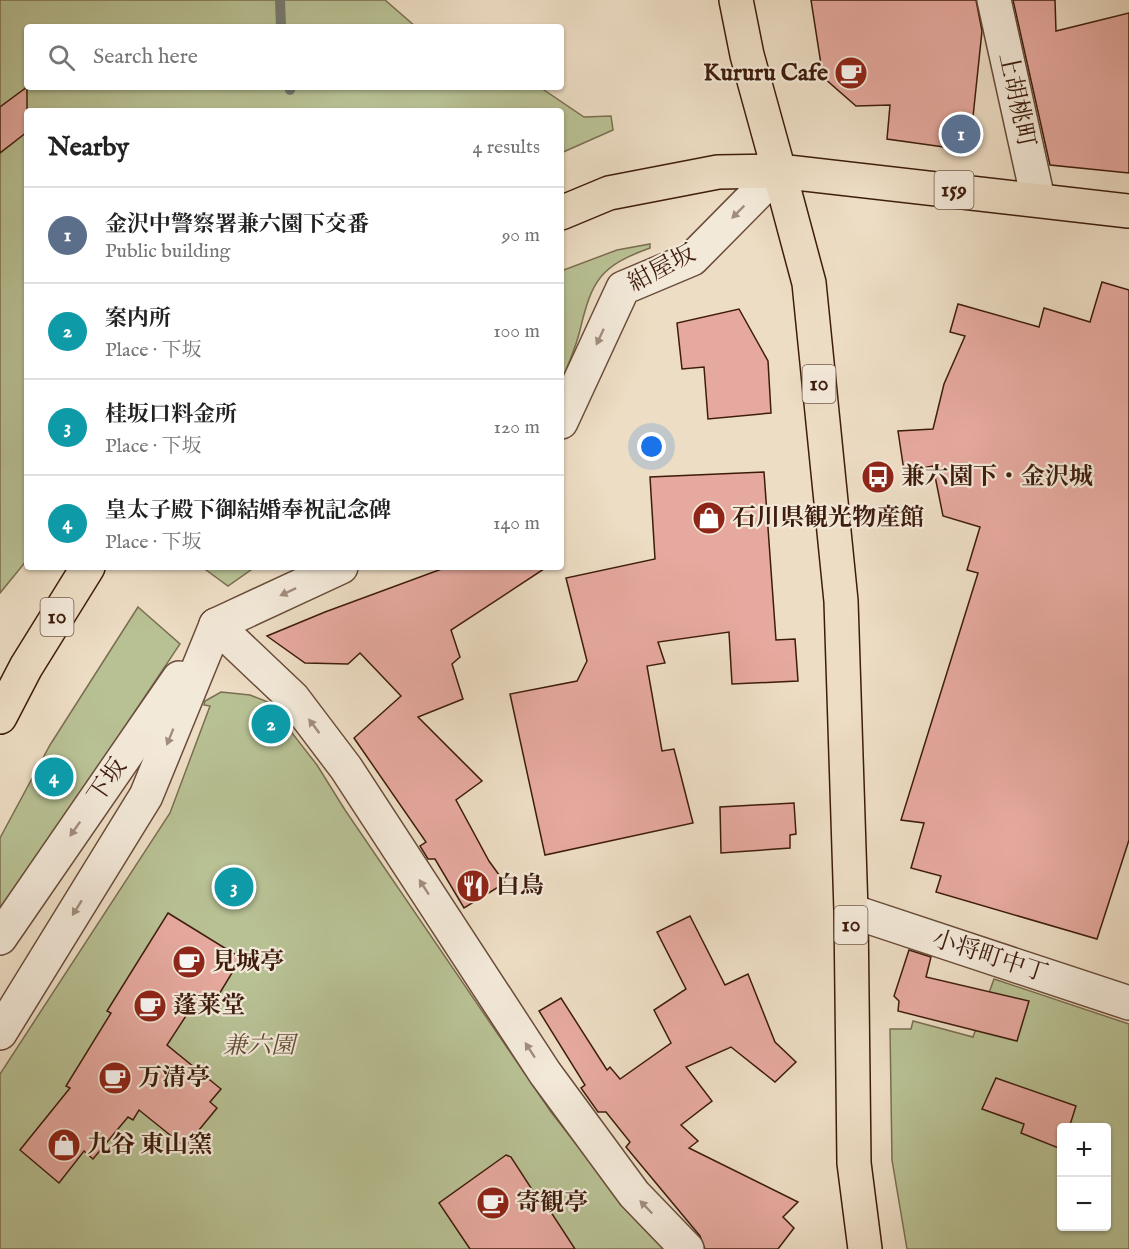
<!DOCTYPE html>
<html lang="en">
<head>
<meta charset="utf-8">
<style>
  :root { --surface:#fff; --page:#f6f6f6; --text:#222; --muted:#767676; --line:#e0e0e0; --accent:#8f2418 }
  body { margin:0; font-family:"IM FELL English","Noto Serif JP",serif; background:var(--page); color:var(--text) }
  .controls { position:absolute; right:18px; bottom:18px; display:grid; overflow:hidden; border-radius:6px; box-shadow:0 2px 4px #0004 }
  .controls button { width:54px; height:54px; display:grid; place-items:center; padding:0; border:0; border-bottom:2px solid var(--line); background:var(--surface); color:var(--text); font:30px sans-serif }
  .you { position:absolute; left:652px; top:447px; width:21px; height:21px; margin:-15px; border:4px solid #fff; border-radius:50%; background:#1a73e8; box-shadow:0 0 0 9px #1a73e833 }
  .badge { display:grid; place-items:center; width:39px; height:39px; border-radius:50%; background:var(--accent); color:#fff; font-size:20px; font-weight:700 }
  .pin { position:absolute; translate:-50% -50%; border:3px solid #fff; box-shadow:0 2px 6px #0006 }
  .list { margin:0; padding:0; list-style:none }
  h2 { display:flex; justify-content:space-between; align-items:center; height:78px; margin:0; padding:0 24px; font-size:26px }
  h2 small { font-size:20px; font-weight:400; color:var(--muted) }
  .list li { display:grid; grid-template-columns:39px 1fr auto; gap:18px; align-items:center; box-sizing:border-box; height:96px; padding:0 24px; border-top:2px solid var(--line) }
  .list b { display:block; font-size:22px; white-space:nowrap }
  .list p { margin:0; font-size:20px; white-space:nowrap; color:var(--muted) }
  .list em { font-size:20px; font-style:normal; color:var(--muted) }
  .icon { flex:none; width:33px; height:33px; fill:none; stroke:currentColor; stroke-width:2; stroke-linecap:round; stroke-linejoin:round }
  .map { position:relative; flex:none; width:1129px; height:1249px; overflow:hidden }
  .search { position:absolute; background:var(--surface); box-shadow:0 2px 4px #0004; left:24px; top:24px; width:540px; height:66px; display:flex; align-items:center; gap:15px; box-sizing:border-box; padding:0 21px; border-radius:6px; color:var(--muted); font-size:22px }
  .panel { position:absolute; background:var(--surface); box-shadow:0 2px 4px #0004; left:24px; top:108px; width:540px; height:462px; border-radius:6px }
  .map>svg:first-child { display:block }
</style>
</head>
<body>
<div class="map">
<svg width="1129" height="1249" viewBox="0 0 1129 1249">
  <rect width="100%" height="100%" fill="#edddc4"/>
  <filter id="stains"><feTurbulence type="fractalNoise" baseFrequency=".00333" numOctaves="4"/><feColorMatrix values="0 0 0 0 .2 0 0 0 0 .09 0 0 0 0 .02 0 0 0 .5 -.17"/></filter>
  <radialGradient id="worn" r=".72"><stop offset=".6" stop-color="#630" stop-opacity="0"/><stop offset="1" stop-color="#630" stop-opacity=".3"/></radialGradient>
  <!-- green -->
  <g fill="#b8c194" stroke="#7b6e50" stroke-width="1.5" fill-rule="evenodd">
    <path d="M 0,0 L 385,0 L 416,27 L 27,27 L 27,87 L 541,88 L 584,117 L 611,116 L 613,130 L 561,153 L 561,111 L 27,111 L 27,560 L 0,593 Z"/>
    <path d="M 650,244 L 650,248 C 600,266 592,280 580,330 C 576,348 567,366 561,383 L 561,271 L 617,250 Z"/>
    <path d="M 202,567 L 255,567 L 228,586 Z"/>
    <path d="M 138,607 L 180,644 L 122,731 L 67,823 L 0,919 L 0,838 L 50,745 Z"/>
    <path d="M 221,692 L 250,695 L 268,702 L 317,765 L 345,810 L 551,1112 L 576,1144 L 670,1249 L 0,1249 L 0,1074 L 170,813 L 210,706 L 204,705 L 205,701 Z"/>
    <path d="M 994,979 L 1129,1024 L 1129,1249 L 907,1249 L 892,1160 L 890,1029 L 911,1029 L 913,1021 L 973,1037 ZM 1062,1128 L 1106,1128 L 1106,1226 L 1062,1226 Z"/>
  </g>
  <g fill="none" stroke-linecap="round" stroke-linejoin="round">
    <!-- stream -->
    <g stroke="#757b71" stroke-width="10">
      <path d="M 280,0 L 281,27"/>
      <path d="M 290,87 L 290,90"/>
    </g>
  </g>
  <!-- building -->
  <g fill="#e6a99f" stroke="#3e1c0c" stroke-width="1.5">
    <path d="M 811,0 L 976,0 L 982,31 L 971,136 L 962,145 L 944,147 L 887,139 L 890,105 L 856,106 L 823,77 Z"/>
    <path d="M 1013,0 L 1055,0 L 1056,31 L 1129,13 L 1129,173 L 1050,165 Z"/>
    <path d="M 27,87 L 27,132 L 0,153 L 0,107 Z"/>
    <path d="M 1102,282 L 1129,290 L 1129,840 L 1097,939 L 936,892 L 941,876 L 911,868 L 924,823 L 901,820 L 978,573 L 967,570 L 980,527 L 943,516 L 933,466 L 904,471 L 898,431 L 933,429 L 944,384 L 965,336 L 950,332 L 958,304 L 1039,327 L 1044,308 L 1090,322 Z"/>
    <path d="M 739,309 L 768,361 L 771,413 L 708,419 L 704,367 L 682,369 L 677,323 Z"/>
    <path d="M 764,472 L 776,640 L 795,639 L 798,681 L 732,684 L 729,632 L 658,642 L 665,663 L 647,666 L 662,751 L 674,749 L 693,823 L 545,855 L 510,694 L 577,681 L 587,661 L 566,578 L 655,559 L 650,477 Z"/>
    <path d="M 447,567 L 547,567 L 451,630 L 460,657 L 452,664 L 463,699 L 418,717 L 482,781 L 456,800 L 489,861 L 505,883 L 464,908 L 435,859 L 428,859 L 420,846 L 426,842 L 354,738 L 401,696 L 360,653 L 348,664 L 305,663 L 267,636 L 325,612 Z"/>
    <path d="M 794,803 L 796,834 L 790,835 L 790,848 L 721,853 L 720,807 Z"/>
    <path d="M 168,913 L 241,958 L 209,1011 L 195,1002 L 167,1045 L 221,1089 L 210,1102 L 217,1108 L 185,1147 L 139,1110 L 133,1120 L 128,1117 L 93,1159 L 84,1151 L 59,1183 L 20,1150 L 70,1088 L 66,1086 L 111,1013 L 107,1011 Z"/>
    <path d="M 690,916 L 725,985 L 748,974 L 775,1042 L 796,1062 L 775,1082 L 731,1047 L 686,1067 L 712,1101 L 681,1125 L 698,1141 L 689,1148 L 798,1202 L 783,1217 L 794,1228 L 778,1249 L 705,1249 L 700,1236 L 626,1147 L 630,1142 L 606,1112 L 598,1112 L 581,1088 L 585,1085 L 539,1011 L 561,998 L 607,1070 L 610,1067 L 620,1079 L 671,1043 L 654,1010 L 686,989 L 657,932 Z"/>
    <path d="M 909,950 L 931,957 L 926,977 L 1029,1001 L 1017,1041 L 898,1011 L 899,1001 L 894,996 Z"/>
    <path d="M 996,1078 L 1076,1106 L 1069,1128 L 1062,1128 L 1061,1149 L 1021,1133 L 1024,1124 L 982,1109 Z"/>
    <path d="M 506,1155 L 511,1157 L 544,1208 L 547,1206 L 575,1249 L 470,1249 L 439,1203 Z"/>
  </g>
  <g fill="none" stroke-linecap="round" stroke-linejoin="round">
    <!-- minor casing -->
    <g stroke="#6a4c3a" stroke-width="36">
      <g id="minor">
        <path d="M 994,0 L 1038,199"/>
        <path d="M 561,422 L 623,288 L 692,259 L 779,171"/>
        <path d="M 216,625 L 293,698 L 346,768 L 545,1073 L 634,1194 L 687,1249"/>
        <path d="M 216,625 L 341,567"/>
        <path d="M 851,911 L 1129,1003"/>
        <path d="M 0,938 L 179,678"/>
        <path d="M 0,1033 L 146,796 L 216,625"/>
      </g>
    </g>
    <!-- major casing -->
    <g stroke="#3e1c0c" stroke-width="36">
      <g id="major">
        <path d="M 561,213 L 609,193 L 718,172 L 779,171 L 809,283 L 841,601 L 851,911 L 854,1163 L 865,1249"/>
        <path d="M 0,717 L 26,667 L 88,567"/>
      </g>
    </g>
    <!-- highway casing -->
    <g stroke="#3e1c0c" stroke-width="36">
      <path id="highway" d="M 736,0 L 747,55 L 779,171 L 1129,211"/>
    </g>
    <!-- minor -->
    <use href="#minor" stroke="#f3e9d9" stroke-width="33"/>
    <!-- major -->
    <use href="#major" stroke="#edddc4" stroke-width="33"/>
    <!-- highway -->
    <use href="#highway" stroke="#edddc4" stroke-width="33"/>
  </g>
  <!-- one-way arrows -->
  <defs><path id="oneway-solid" d="M-6-.8H1V-3.2L6.5 0L1 3.2V.8H-6Z" transform="scale(1.5)"/></defs>
  <g fill="#a28d7d">
    <use href="#oneway-solid" transform="translate(738 212) rotate(135)"/>
    <use href="#oneway-solid" transform="translate(600 337) rotate(115)"/>
    <use href="#oneway-solid" transform="translate(288 592) rotate(155)"/>
    <use href="#oneway-solid" transform="translate(314 726) rotate(-127)"/>
    <use href="#oneway-solid" transform="translate(170 737) rotate(112)"/>
    <use href="#oneway-solid" transform="translate(75 829) rotate(125)"/>
    <use href="#oneway-solid" transform="translate(424 887) rotate(-123)"/>
    <use href="#oneway-solid" transform="translate(77 908) rotate(122)"/>
    <use href="#oneway-solid" transform="translate(530 1050) rotate(-123)"/>
    <use href="#oneway-solid" transform="translate(646 1207) rotate(-134)"/>
  </g>
  <!-- icons -->
  <defs>
    <g id="cafe-disc" transform="scale(1.725)"><circle r="9.5" fill="#8f2418" stroke="#f3e9d9"/><path d="M-5.5-4.5H6V0H3Q3 3.5 0 3.5H-2.5Q-5.5 3.5-5.5 0ZM3-3.2v2h1.7v-2ZM-6 4.5H4V6H-6Z" fill="#fff"/></g>
    <g id="bus-disc" transform="scale(1.725)"><circle r="9.5" fill="#8f2418" stroke="#f3e9d9"/><path d="M-5-6H5V4H4V6H2V4H-2V6H-4V4H-5ZM-3.5-4V0h7V-4ZM-3.5 1.2v1.5H-2V1.2ZM2 1.2v1.5H3.5V1.2Z" fill="#fff"/></g>
    <g id="shop-disc" transform="scale(1.725)"><circle r="9.5" fill="#8f2418" stroke="#f3e9d9"/><path d="M-5-2.5h2.3a2.7 3.5 0 0 1 5.4 0H5L5.5 6h-11ZM-1.5-2.5h3a1.5 2.3 0 0 0-3 0Z" fill="#fff"/></g>
    <g id="restaurant-disc" transform="scale(1.725)"><circle r="9.5" fill="#8f2418" stroke="#f3e9d9"/><path d="M-5-6h1v4h1v-4h1v4h1v-4h1v5L-1.5 .5V6h-2V.5L-5-1ZM5-6V6H3V1.5H1.5Q1.5-4 5-6Z" fill="#fff"/></g>
  </defs>
  <g fill-rule="evenodd">
    <use href="#cafe-disc" x="851" y="73"/>
    <use href="#bus-disc" x="878" y="477"/>
    <use href="#shop-disc" x="709" y="518"/>
    <use href="#restaurant-disc" x="473" y="886"/>
    <use href="#cafe-disc" x="189" y="962"/>
    <use href="#cafe-disc" x="150" y="1006"/>
    <use href="#cafe-disc" x="115" y="1078"/>
    <use href="#shop-disc" x="64" y="1145"/>
    <use href="#cafe-disc" x="493" y="1203"/>
  </g>
  <g text-anchor="middle" dominant-baseline="central" stroke-width="4.5" stroke-linejoin="round" paint-order="stroke">
    <!-- shield labels -->
    <g fill="#f3e9d9" stroke="#745a4a" stroke-width="1.5">
      <rect x="934.5" y="171" width="39" height="38" rx="4.5"/>
      <rect x="802.5" y="365" width="33" height="38" rx="4.5"/>
      <rect x="40.5" y="598" width="33" height="38" rx="4.5"/>
      <rect x="834.5" y="906" width="33" height="38" rx="4.5"/>
    </g>
    <g font-size="22" font-weight="bold" fill="#3e1c0c">
      <text x="954" y="190">159</text>
      <text x="819" y="384">10</text>
      <text x="57" y="617">10</text>
      <text x="851" y="925">10</text>
    </g>
    <!-- poi labels -->
    <g font-size="24" font-weight="bold" fill="#3e1c0c" stroke="#f3e9d9" text-anchor="start">
      <text x="828" y="73" text-anchor="end">Kururu Cafe</text>
      <text x="901" y="477">兼六園下・金沢城</text>
      <text x="732" y="518">石川県観光物産館</text>
      <text x="496" y="886">白鳥</text>
      <text x="212" y="962">見城亭</text>
      <text x="173" y="1006">蓬莱堂</text>
      <text x="138" y="1078">万清亭</text>
      <text x="87" y="1145">九谷 東山窯</text>
      <text x="516" y="1203">寄観亭</text>
    </g>
    <!-- street labels -->
    <g font-size="24" fill="#3e1c0c" stroke="#f3e9d9">
      <text transform="translate(1016 100) rotate(78)">上胡桃町</text>
      <text transform="translate(662 269) rotate(-28)">紺屋坂</text>
      <text transform="translate(108 781) rotate(-55)">下坂</text>
      <text transform="translate(990 957) rotate(18)">小将町中丁</text>
    </g>
    <!-- park labels -->
    <g font-size="24" font-style="italic" fill="#634e35" stroke="#f3e9d9">
      <text x="259" y="1046">兼六園</text>
    </g>
  </g>
  <rect width="100%" height="100%" filter="url(#stains)"/>
  <rect width="100%" height="100%" fill="url(#worn)"/>
</svg>
<div class="controls">
<button>+</button>
<button>−</button>
</div>
<div class="you"></div>
<div class="pin badge" style="left:961px;top:134px;background:#5c6f8a">1</div>
<div class="pin badge" style="left:271px;top:724px;background:#0f9aa8">2</div>
<div class="pin badge" style="left:234px;top:887px;background:#0f9aa8">3</div>
<div class="pin badge" style="left:54px;top:777px;background:#0f9aa8">4</div>
<div class="search"><svg class="icon" aria-label="search" viewBox="0 0 24 24"><circle cx="10" cy="10" r="6"/><path d="M15 15l6 6"/></svg>Search here</div>
<section class="panel">
<h2>Nearby<small>4 results</small></h2>
<ul class="list">
<li><span class="badge" style="background:#5c6f8a">1</span><div><b>金沢中警察署兼六園下交番</b><p>Public building</p></div><em>90 m</em></li>
<li><span class="badge" style="background:#0f9aa8">2</span><div><b>案内所</b><p>Place · 下坂</p></div><em>100 m</em></li>
<li><span class="badge" style="background:#0f9aa8">3</span><div><b>桂坂口料金所</b><p>Place · 下坂</p></div><em>120 m</em></li>
<li><span class="badge" style="background:#0f9aa8">4</span><div><b>皇太子殿下御結婚奉祝記念碑</b><p>Place · 下坂</p></div><em>140 m</em></li>
</ul>
</section>
</div>
</body>
</html>
